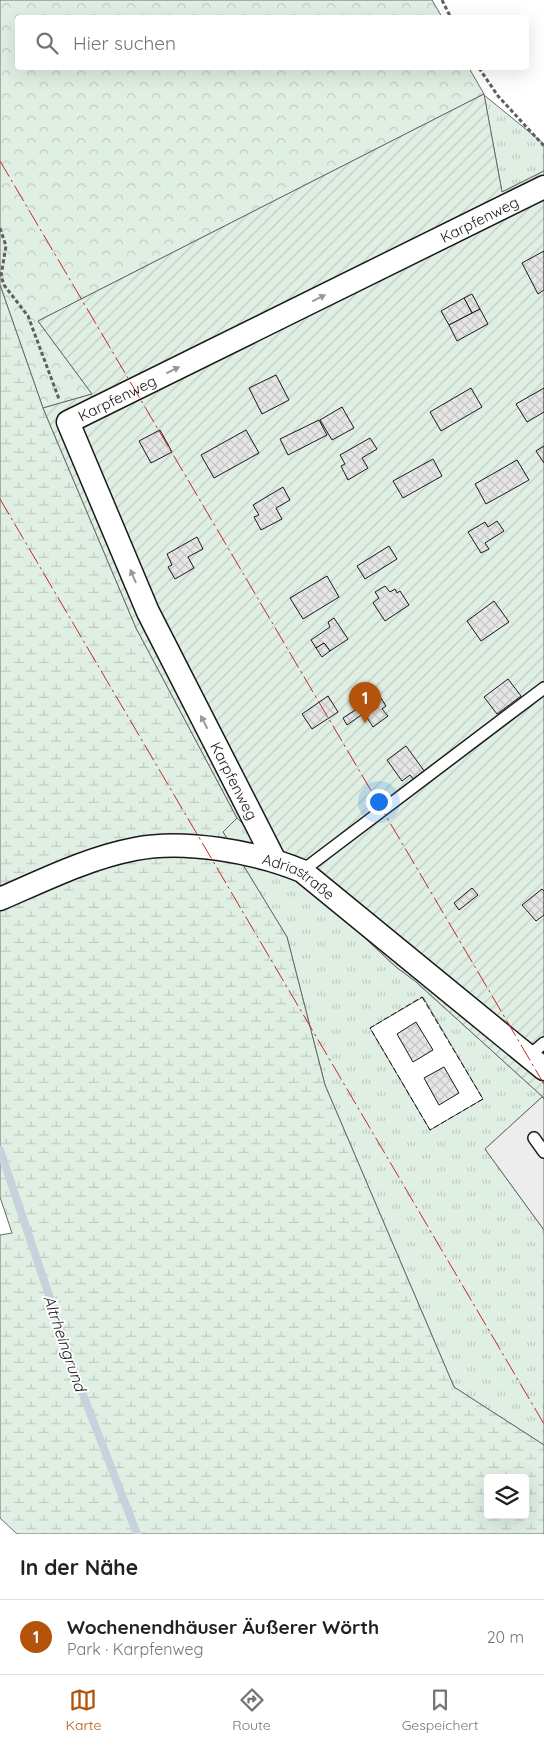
<!DOCTYPE html>
<html lang="de">
<head>
<meta charset="utf-8">
<style>
  :root { --surface:#fff; --page:#f2f2f2; --text:#202124; --muted:#757577; --line:#e0e0e0; --accent:#b45309 }
  body { margin:0; font-family:Quicksand,sans-serif; background:var(--page); color:var(--text) }
  .controls { position:absolute; right:15px; bottom:15px; display:grid; overflow:hidden; border-radius:5px; box-shadow:0 5px 20px #0002 }
  .controls button { width:45px; height:45px; display:grid; place-items:center; padding:0; border:0; border-bottom:1px solid var(--line); background:var(--surface); color:var(--text); font:25px sans-serif }
  .you { position:absolute; left:378px; top:801px; width:18px; height:18px; margin:-12px; border:4px solid #fff; border-radius:50%; background:#1a73e8; box-shadow:0 0 0 8px #1a73e833 }
  .badge { display:grid; place-items:center; width:32px; height:32px; border-radius:50%; background:var(--accent); color:#fff; font-size:16px; font-weight:700 }
  .pin { position:absolute; translate:-50% -41px; filter:drop-shadow(0 1px 2px #0008) }
  .pin::after { content:''; position:absolute; top:26px; width:18px; height:15px; background:inherit; clip-path:polygon(0 0,100% 0,50% 100%) }
  .list { margin:0; padding:0; list-style:none }
  h2 { display:flex; justify-content:space-between; align-items:center; height:65px; margin:0; padding:0 20px; font-size:21px }
  h2 small { font-size:16px; font-weight:400; color:var(--muted) }
  .list li { display:grid; grid-template-columns:32px 1fr auto; gap:15px; align-items:center; box-sizing:border-box; height:75px; padding:0 20px; border-top:1px solid var(--line) }
  .list b { display:block; font-size:19px; white-space:nowrap }
  .list p { margin:0; font-size:16px; white-space:nowrap; color:var(--muted) }
  .list em { font-size:16px; font-style:normal; color:var(--muted) }
  .icon { flex:none; width:28px; height:28px; fill:none; stroke:currentColor; stroke-width:2; stroke-linecap:round; stroke-linejoin:round }
  .map { position:relative; flex:none; width:544px; height:1534px; overflow:hidden }
  .search { position:absolute; background:var(--surface); box-shadow:0 5px 20px #0002; left:15px; right:15px; top:15px; height:55px; display:flex; align-items:center; gap:12px; box-sizing:border-box; padding:0 18px; border-radius:5px; color:var(--muted); font-size:19px }
  .sheet { height:140px; background:var(--surface) }
  nav { display:flex; justify-content:space-around; align-items:center; box-sizing:border-box; height:70px; border-top:1px solid var(--line); background:var(--surface); font-size:14px; color:var(--muted) }
  nav a { display:grid; justify-items:center; gap:2px }
  nav .on { color:var(--accent) }
  .map>svg:first-child { display:block }
</style>
</head>
<body>
<div class="map">
<svg width="544" height="1534" viewBox="0 0 544 1534">
  <defs>
    <pattern id="grass-tufts" width="24" height="20" patternUnits="userSpaceOnUse" patternTransform="scale(1.25)"><rect width="24" height="20" fill="#e0efe3"/><path d="M3 7l-1-3M5 7V3M7 7l1-3M15 17l-1-3M17 17v-4M19 17l1-3" fill="none" stroke="#c0ccc2"/></pattern>
    <pattern id="forest-crowns" width="20" height="18" patternUnits="userSpaceOnUse" patternTransform="scale(1.25)"><rect width="20" height="18" fill="#e0efe3"/><path d="M2 6a3 3 0 1 1 6 0M12 15a3 3 0 1 1 6 0" fill="none" stroke="#c0ccc2"/></pattern>
    <pattern id="wetland-marsh" width="20" height="14" patternUnits="userSpaceOnUse" patternTransform="scale(1.25)"><rect width="20" height="14" fill="#e0efe3"/><path d="M1 5h8M5 5V1M11 12h8M15 12V8" fill="none" stroke="#c0ccc2"/></pattern>
    <pattern id="garden-furrows" width="10" height="10" patternUnits="userSpaceOnUse" patternTransform="scale(1.25)"><rect width="10" height="10" fill="#e0efe3"/><path d="M-1 1l2-2M0 10L10 0M9 11l2-2" fill="none" stroke="#c0ccc2"/></pattern>
    <pattern id="building-cross-hatch" width="8" height="8" patternUnits="userSpaceOnUse" patternTransform="scale(1.25)"><rect width="8" height="8" fill="#e6e6e6"/><path d="M0 0l8 8M0 8l8-8" fill="none" stroke="#c5c5c5"/></pattern>
  </defs>
  <rect width="100%" height="100%" fill="#fff"/>
  <!-- grass -->
  <g fill="url(#grass-tufts)" stroke="#6a6a6a" fill-rule="evenodd">
    <path d="M 484,95 L 544,144 L 544,171 L 502,192 Z"/>
    <path d="M 237,818 L 396,967 L 415,981 L 544,1098 L 542,1097 L 485,1149 L 544,1230 L 544,1445 L 454,1387 L 325,1085 L 287,937 L 223,832 ZM 423,997 L 483,1099 L 430,1130 L 370,1028 Z"/>
  </g>
  <!-- forest -->
  <path fill="url(#forest-crowns)" stroke="#6a6a6a" d="M 0,0 L 432,0 L 442,17 L 18,18 L 18,68 L 469,68 L 484,94 L 38,321 L 92,394 L 43,408 L 0,285 Z"/>
  <!-- wetland -->
  <path fill="url(#wetland-marsh)" stroke="#6a6a6a" fill-rule="evenodd" d="M 0,285 L 43,408 L 136,628 L 237,818 L 223,832 L 287,937 L 325,1085 L 454,1387 L 544,1445 L 544,1534 L 17,1534 L 0,1518 L 0,1235 L 12,1233 L 0,1197 ZM 488,1478 L 525,1478 L 525,1515 L 488,1515 Z"/>
  <!-- garden -->
  <path fill="url(#garden-furrows)" stroke="#6a6a6a" d="M 484,94 L 502,192 L 544,171 L 544,1098 L 415,981 L 396,967 L 237,818 L 136,628 L 43,408 L 92,394 L 38,321 Z"/>
  <!-- parking -->
  <path fill="#ededed" stroke="#6a6a6a" d="M 542,1097 L 544,1099 L 544,1230 L 485,1149 Z"/>
  <g fill="none" stroke-linecap="round" stroke-linejoin="round">
    <!-- stream -->
    <path stroke="#c6d2dc" stroke-width="8" d="M 0,1150 L 80,1387 L 137,1534"/>
  </g>
  <!-- building -->
  <g fill="url(#building-cross-hatch)" stroke="#1a1a1a">
    <path d="M 544,251 L 544,290 L 538,294 L 522,263 Z"/>
    <path d="M 472,294 L 480,309 L 472,313 L 464,298 Z"/>
    <path d="M 464,298 L 472,313 L 449,325 L 441,311 Z"/>
    <path d="M 480,309 L 488,324 L 457,341 L 449,325 Z"/>
    <path d="M 276,375 L 289,400 L 262,414 L 249,388 Z"/>
    <path d="M 471,388 L 482,407 L 441,431 L 430,412 Z"/>
    <path d="M 544,388 L 544,412 L 527,422 L 516,404 Z"/>
    <path d="M 342,407 L 354,428 L 332,440 L 320,420 Z"/>
    <path d="M 319,420 L 327,435 L 288,455 L 280,439 Z"/>
    <path d="M 160,430 L 172,452 L 151,463 L 139,441 Z"/>
    <path d="M 246,430 L 259,453 L 214,478 L 201,455 Z"/>
    <path d="M 370,438 L 377,449 L 362,458 L 368,468 L 348,480 L 341,466 L 345,464 L 340,455 Z"/>
    <path d="M 544,446 L 544,463 L 536,451 Z"/>
    <path d="M 433,459 L 442,476 L 403,498 L 393,481 Z"/>
    <path d="M 517,460 L 529,480 L 486,504 L 475,484 Z"/>
    <path d="M 283,487 L 290,500 L 276,508 L 282,519 L 261,530 L 254,517 L 259,515 L 253,505 Z"/>
    <path d="M 497,521 L 504,531 L 485,543 L 489,549 L 481,553 L 468,532 L 485,522 L 488,527 Z"/>
    <path d="M 197,537 L 203,549 L 188,557 L 194,568 L 175,579 L 168,567 L 172,565 L 167,554 Z"/>
    <path d="M 389,546 L 397,559 L 365,579 L 357,566 Z"/>
    <path d="M 327,576 L 339,597 L 303,619 L 290,598 Z"/>
    <path d="M 385,586 L 390,592 L 395,589 L 397,593 L 400,591 L 409,605 L 385,621 L 373,603 L 379,598 L 375,592 Z"/>
    <path d="M 494,601 L 509,622 L 481,641 L 467,621 Z"/>
    <path d="M 334,618 L 348,639 L 330,651 L 324,643 L 316,648 L 311,640 L 330,627 L 328,622 Z"/>
    <path d="M 324,643 L 330,651 L 322,657 L 316,648 Z"/>
    <path d="M 508,679 L 521,696 L 497,714 L 484,697 Z"/>
    <path d="M 379,695 L 386,706 L 382,709 L 388,716 L 373,727 L 364,713 L 347,725 L 343,718 Z"/>
    <path d="M 328,696 L 338,712 L 312,729 L 302,714 Z"/>
    <path d="M 406,746 L 425,772 L 414,780 L 410,775 L 402,781 L 387,760 Z"/>
    <path d="M 472,888 L 478,895 L 459,910 L 454,903 Z"/>
    <path d="M 542,889 L 544,891 L 544,915 L 536,921 L 522,905 Z"/>
    <path d="M 416,1022 L 433,1050 L 413,1062 L 397,1034 Z"/>
    <path d="M 444,1067 L 459,1093 L 439,1105 L 424,1078 Z"/>
  </g>
  <g fill="none" stroke-linecap="round" stroke-linejoin="round">
    <!-- service casing -->
    <g stroke="#1a1a1a" stroke-width="14">
      <g id="service">
        <path d="M 302,871 L 544,688"/>
        <path d="M 529,1056 L 544,1043"/>
        <path d="M 534,1138 L 544,1152"/>
      </g>
    </g>
    <!-- minor casing -->
    <g stroke="#1a1a1a" stroke-width="25">
      <g id="minor">
        <path id="s1" d="M 274,859 L 148,612 L 68,422 L 544,187"/>
        <path id="s2" d="M 0,899 C 44,880 88,858 135,849 C 185,839 256,852 302,871 L 544,1069"/>
      </g>
    </g>
    <!-- path -->
    <g stroke="#5f5f5f" stroke-width="3" stroke-dasharray="4 2.5" stroke-linecap="butt">
      <path d="M 442,0 L 451,18"/>
      <path d="M 479,68 L 498,96 L 544,146"/>
      <path d="M 0,228 L 6,246 L 1,276 L 4,285 L 28,316 L 59,399"/>
    </g>
    <!-- service -->
    <use href="#service" stroke="#fff" stroke-width="11"/>
    <!-- minor -->
    <use href="#minor" stroke="#fff" stroke-width="22"/>
    <!-- fence -->
    <path stroke="#1a1a1a" stroke-width="1" stroke-dasharray="6 2.5" stroke-linecap="butt" d="M 422,997 L 483,1099 L 430,1130 L 370,1028 Z"/>
    <!-- power -->
    <g stroke="#c62828" stroke-width="1" stroke-dasharray="18 4 2.5 4" stroke-linecap="butt">
      <path d="M 0,161 L 544,1084"/>
      <path d="M 0,499 L 544,1424"/>
    </g>
  </g>
  <!-- one-way arrows -->
  <defs><path id="oneway-solid" d="M-6-.8H1V-3.2L6.5 0L1 3.2V.8H-6Z" transform="scale(1.25)"/></defs>
  <g fill="#989898">
    <use href="#oneway-solid" transform="translate(319 298) rotate(-26)"/>
    <use href="#oneway-solid" transform="translate(173 370) rotate(-26)"/>
    <use href="#oneway-solid" transform="translate(133 576) rotate(-113)"/>
    <use href="#oneway-solid" transform="translate(204 722) rotate(-117)"/>
  </g>
  <g text-anchor="middle" dominant-baseline="central" stroke-width="4" stroke-linejoin="round" paint-order="stroke">
    <!-- street labels -->
    <g font-size="15" fill="#1a1a1a" stroke="#fff">
      <text stroke="none"><textPath href="#s1" startOffset="942">Karpfenweg</textPath></text>
      <text stroke="none"><textPath href="#s1" startOffset="538">Karpfenweg</textPath></text>
      <text transform="translate(234 781) rotate(63)">Karpfenweg</text>
      <text stroke="none"><textPath href="#s2" startOffset="314">Adriastraße</textPath></text>
    </g>
    <!-- water labels -->
    <g font-size="16" font-style="italic" fill="#1a1a1a" stroke="#fff">
      <text transform="translate(65 1343) rotate(71)">Altrheingrund</text>
    </g>
  </g>
</svg>
<div class="controls">
<button><svg class="icon" aria-label="layers" viewBox="0 0 24 24"><path d="M12 4l9 5-9 5-9-5zM3 14l9 5 9-5"/></svg></button>
</div>
<div class="you"></div>
<div class="pin badge" style="left:365px;top:723px">1</div>
<div class="search"><svg class="icon" aria-label="search" viewBox="0 0 24 24"><circle cx="10" cy="10" r="6"/><path d="M15 15l6 6"/></svg>Hier suchen</div>
</div>
<section class="sheet">
<h2>In der Nähe<small></small></h2>
<ul class="list">
<li><span class="badge">1</span><div><b>Wochenendhäuser Äußerer Wörth</b><p>Park · Karpfenweg</p></div><em>20 m</em></li>
</ul>
</section>
<nav>
<a class="on"><svg class="icon" aria-label="map" viewBox="0 0 24 24"><path d="M3 6l6-2 6 2 6-2v14l-6 2-6-2-6 2zM9 4v14M15 6v14"/></svg>Karte</a>
<a><svg class="icon" aria-label="directions" viewBox="0 0 24 24"><path d="M12 3l9 9-9 9-9-9zM9 14v-3h6M13 9l2 2-2 2"/></svg>Route</a>
<a><svg class="icon" aria-label="saved" viewBox="0 0 24 24"><path d="M7 4h10v16l-5-4-5 4z"/></svg>Gespeichert</a>
</nav>
</body>
</html>
